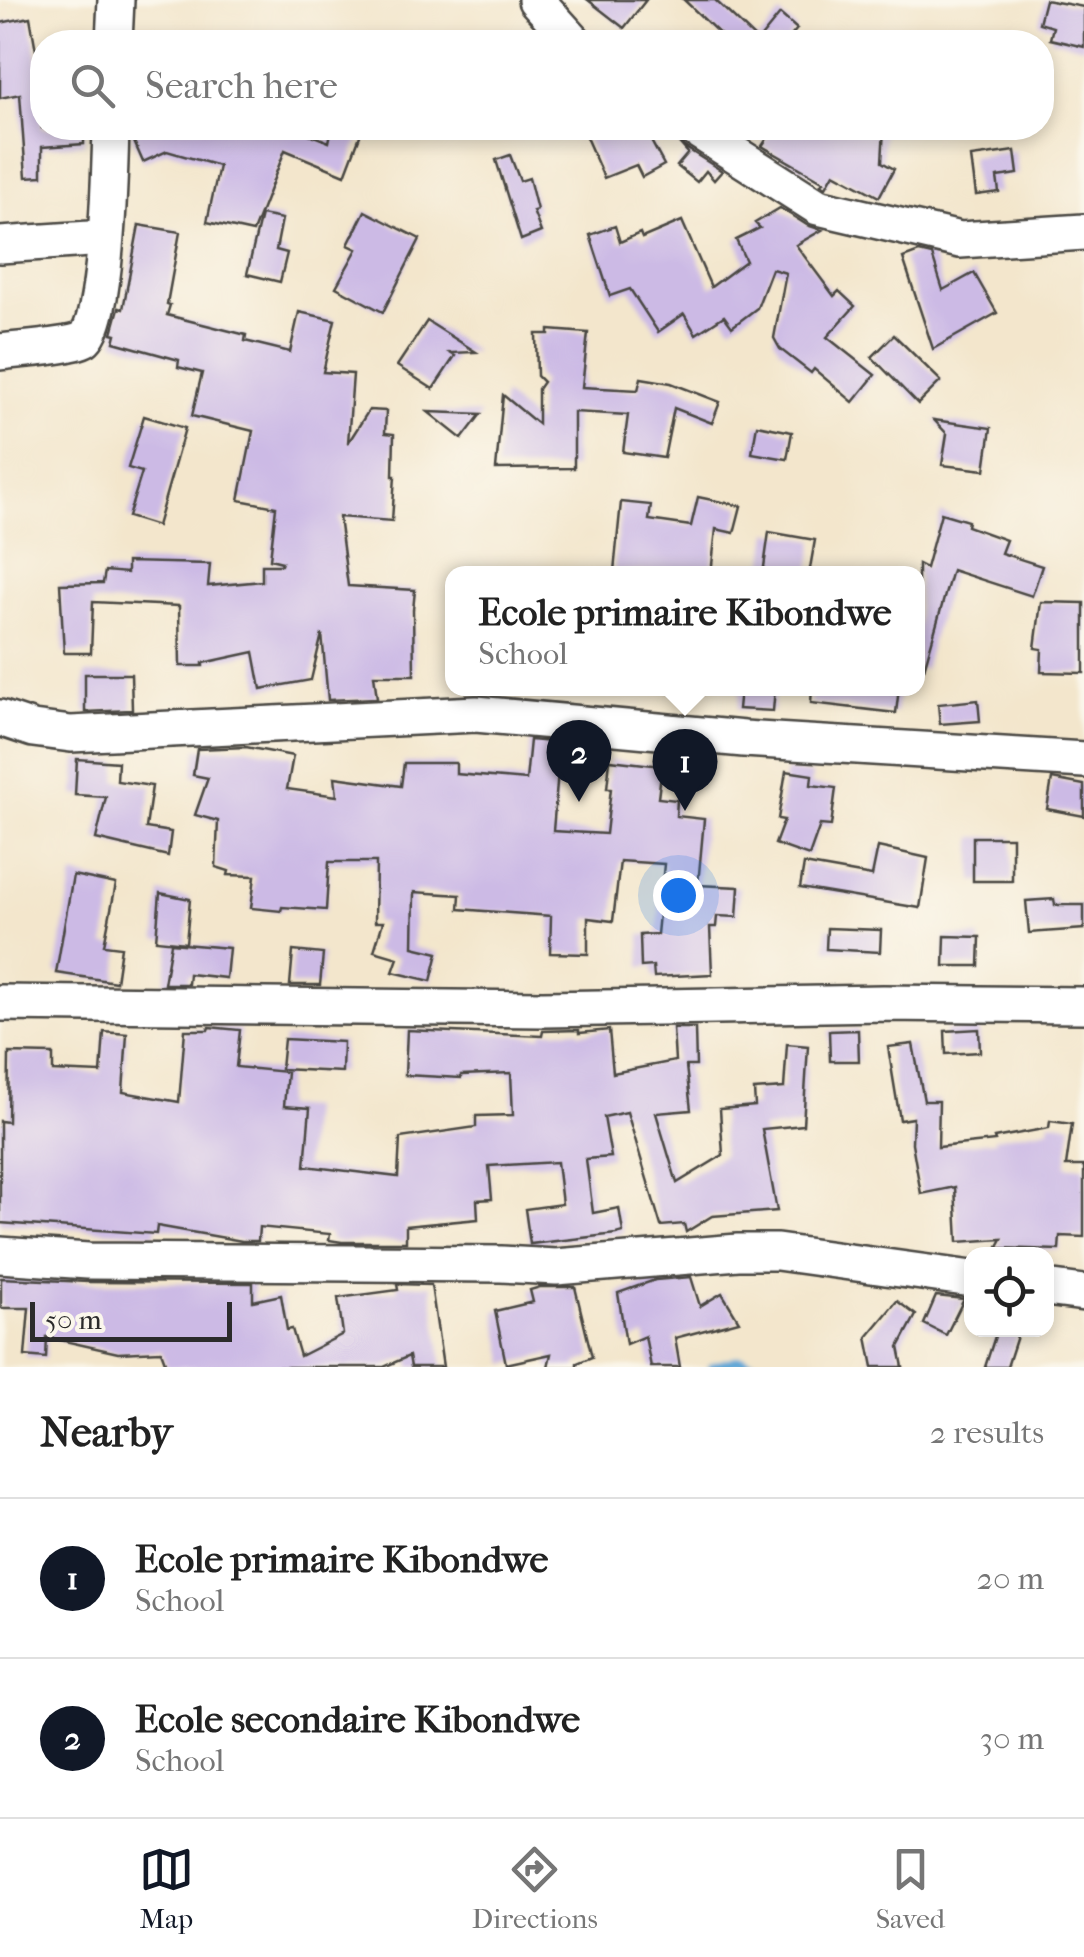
<!DOCTYPE html>
<html lang="en">
<head>
<meta charset="utf-8">
<style>
  :root { --surface:#fff; --page:#f2f2f2; --text:#222; --muted:#767676; --line:#e0e0e0; --accent:#111827 }
  body { margin:0; font-family:"IM FELL French Canon",serif; background:var(--page); color:var(--text) }
  .controls { position:absolute; right:30px; bottom:30px; display:grid; overflow:hidden; border-radius:20px; box-shadow:0 5px 15px #0003 }
  .controls button { width:90px; height:90px; display:grid; place-items:center; padding:0; border:0; border-bottom:2px solid var(--line); background:var(--surface); color:var(--text); font:50px sans-serif }
  .scale { position:absolute; left:30px; bottom:25px; width:202px; box-sizing:border-box; padding-left:10px; border:5px solid #2b2b2b; border-top:0; font-size:28px; line-height:35px; white-space:nowrap; color:#2b2b2b; -webkit-text-stroke:8px #fbf7ec; paint-order:stroke }
  .you { position:absolute; left:678px; top:895px; width:35px; height:35px; margin:-25px; border:8px solid #fff; border-radius:50%; background:#1a73e8; box-shadow:0 0 0 15px #1a73e833 }
  .badge { display:grid; place-items:center; width:65px; height:65px; border-radius:50%; background:var(--accent); color:#fff; font-size:32px; font-weight:700 }
  .pin { position:absolute; translate:-50% -82px; filter:drop-shadow(0 2px 5px #0008) }
  .pin::after { content:''; position:absolute; top:52px; width:35px; height:30px; background:inherit; clip-path:polygon(0 0,100% 0,50% 100%) }
  .popup { position:absolute; left:445px; top:566px; width:480px; height:130px; box-sizing:border-box; display:grid; place-content:center; border-radius:20px; background:var(--surface); filter:drop-shadow(0 2px 8px #0005); font-size:32px; white-space:nowrap; color:var(--muted) }
  .popup b { font-size:38px; color:var(--text) }
  .popup::after { content:''; position:absolute; left:50%; top:100%; margin-left:-20px; border:20px solid transparent; border-top-color:var(--surface) }
  .list { margin:0; padding:0; list-style:none }
  h2 { display:flex; justify-content:space-between; align-items:center; height:130px; margin:0; padding:0 40px; font-size:42px }
  h2 small { font-size:32px; font-weight:400; color:var(--muted) }
  .list li { display:grid; grid-template-columns:65px 1fr auto; gap:30px; align-items:center; box-sizing:border-box; height:160px; padding:0 40px; border-top:2px solid var(--line) }
  .list b { display:block; font-size:38px; white-space:nowrap }
  .list p { margin:0; font-size:32px; white-space:nowrap; color:var(--muted) }
  .list em { font-size:32px; font-style:normal; color:var(--muted) }
  .icon { flex:none; width:55px; height:55px; fill:none; stroke:currentColor; stroke-width:2; stroke-linecap:round; stroke-linejoin:round }
  .map { position:relative; flex:none; width:1084px; height:1367px; overflow:hidden }
  .search { position:absolute; background:var(--surface); box-shadow:0 5px 15px #0003; left:30px; right:30px; top:30px; height:110px; display:flex; align-items:center; gap:25px; box-sizing:border-box; padding:0 35px; border-radius:40px; color:var(--muted); font-size:38px }
  .sheet { height:450px; background:var(--surface) }
  nav { display:flex; justify-content:space-around; align-items:center; box-sizing:border-box; height:140px; border-top:2px solid var(--line); background:var(--surface); font-size:28px; color:var(--muted) }
  nav a { display:grid; justify-items:center; gap:5px }
  nav .on { color:var(--accent) }
  .map>svg:first-child { display:block }
</style>
</head>
<body>
<div class="map">
<svg width="1084" height="1367" viewBox="0 0 1084 1367">
  <rect width="100%" height="100%" fill="#fbf7ec"/>
  <filter id="ink" filterUnits="userSpaceOnUse"><feTurbulence type="fractalNoise" baseFrequency=".01" numOctaves="2"/><feDisplacementMap in="SourceGraphic" scale="20" xChannelSelector="R" yChannelSelector="G"/><feConvolveMatrix kernelMatrix="1 2 1 2 8 2 1 2 1" color-interpolation-filters="sRGB"/></filter>
  <filter id="wash" filterUnits="userSpaceOnUse"><feTurbulence type="fractalNoise" baseFrequency=".0048" numOctaves="4" result="noise"/><feDisplacementMap in="SourceGraphic" scale="40" xChannelSelector="R" yChannelSelector="G"/><feGaussianBlur stdDeviation="2.25" result="paint"/><feColorMatrix in="noise" values="0 0 0 0 0 0 0 0 0 0 0 0 0 0 0 0 0 1.4 0 .05"/><feComposite in="paint" operator="in"/></filter>
  <g filter="url(#wash)">
    <rect width="100%" height="100%" fill="#f3e6cc"/>
    <g fill="none" stroke-linecap="round" stroke-linejoin="round">
      <!-- stream -->
      <path stroke="#60a7d7" stroke-width="9" d="M 712,1367 L 739,1360 L 761,1367"/>
    </g>
    <g id="blocks">
      <!-- building -->
      <g fill="#ccbae5">
        <path d="M 588,0 L 646,0 L 624,28 Z"/>
        <path d="M 684,0 L 715,0 L 758,41 L 780,14 L 797,29 L 786,42 L 728,42 Z"/>
        <path d="M 1045,0 L 1084,7 L 1084,47 L 1050,39 L 1053,27 L 1039,23 Z"/>
        <path d="M 30,17 L 42,84 L 42,128 L 84,128 L 84,144 L 42,147 L 42,176 L 26,177 L 20,94 L 0,98 L 0,23 Z"/>
        <path d="M 132,128 L 294,128 L 329,142 L 332,128 L 361,133 L 345,175 L 285,150 L 253,232 L 207,222 L 219,166 L 167,151 L 143,162 L 132,137 Z"/>
        <path d="M 582,128 L 644,128 L 664,165 L 642,177 L 636,165 L 604,178 Z"/>
        <path d="M 774,128 L 884,128 L 882,162 L 894,169 L 879,197 L 834,173 L 826,187 L 821,184 L 824,182 L 762,146 Z"/>
        <path d="M 673,131 L 683,146 L 722,171 L 714,180 L 706,171 L 697,182 L 677,166 L 688,153 L 671,134 Z"/>
        <path d="M 1015,151 L 1018,174 L 997,177 L 999,192 L 976,195 L 971,157 Z"/>
        <path d="M 510,155 L 520,181 L 529,178 L 537,210 L 533,211 L 541,232 L 521,240 L 496,160 Z"/>
        <path d="M 780,208 L 807,225 L 822,230 L 796,245 L 834,296 L 839,291 L 855,306 L 827,337 L 875,375 L 853,402 L 814,369 L 811,373 L 780,349 L 774,338 L 786,273 L 772,269 L 757,308 L 732,327 L 724,316 L 696,334 L 684,314 L 658,332 L 630,289 L 610,296 L 590,235 L 615,226 L 620,242 L 640,233 L 642,238 L 682,221 L 711,287 L 746,261 L 736,240 L 760,228 L 755,223 Z"/>
        <path d="M 365,211 L 420,239 L 383,312 L 336,287 L 357,249 L 348,245 Z"/>
        <path d="M 261,215 L 282,219 L 276,250 L 287,253 L 280,282 L 247,274 Z"/>
        <path d="M 139,225 L 180,232 L 167,304 L 170,305 L 167,315 L 246,335 L 245,341 L 290,352 L 299,312 L 335,320 L 323,372 L 353,374 L 348,443 L 369,410 L 386,411 L 385,433 L 394,434 L 393,476 L 395,476 L 392,521 L 339,517 L 348,586 L 415,590 L 413,610 L 414,675 L 374,675 L 377,698 L 328,700 L 322,634 L 311,680 L 261,689 L 254,652 L 203,663 L 203,666 L 180,666 L 179,606 L 93,602 L 91,653 L 64,653 L 60,584 L 103,583 L 105,571 L 127,573 L 127,562 L 210,564 L 208,586 L 262,581 L 262,565 L 281,565 L 282,562 L 270,559 L 276,507 L 239,500 L 253,431 L 192,416 L 202,373 L 178,367 L 179,360 L 114,342 L 116,334 L 112,333 L 119,308 L 123,309 Z"/>
        <path d="M 919,252 L 932,255 L 943,290 L 974,273 L 997,313 L 933,349 L 903,258 Z"/>
        <path d="M 427,321 L 476,352 L 450,353 L 455,356 L 433,389 L 397,366 Z"/>
        <path d="M 549,330 L 588,333 L 582,387 L 638,390 L 641,378 L 671,383 L 720,402 L 712,423 L 674,408 L 664,458 L 623,452 L 628,415 L 574,412 L 574,468 L 496,469 L 503,395 L 538,424 L 538,389 L 543,382 L 537,376 L 536,334 L 549,334 Z"/>
        <path d="M 894,335 L 941,381 L 918,404 L 872,357 Z"/>
        <path d="M 428,412 L 481,414 L 462,439 Z"/>
        <path d="M 144,416 L 185,428 L 157,526 L 128,517 L 142,472 L 128,468 Z"/>
        <path d="M 934,420 L 991,428 L 985,470 L 942,465 L 947,434 Z"/>
        <path d="M 757,425 L 792,432 L 787,459 L 752,453 Z"/>
        <path d="M 698,497 L 741,506 L 734,533 L 716,529 L 711,574 L 614,571 L 621,502 L 651,505 L 649,520 L 691,526 Z"/>
        <path d="M 941,513 L 968,521 L 967,526 L 1006,540 L 1001,553 L 1042,566 L 1032,596 L 952,570 L 924,669 L 918,668 L 918,564 L 926,568 Z"/>
        <path d="M 769,532 L 815,540 L 809,574 L 763,574 Z"/>
        <path d="M 1041,602 L 1084,603 L 1084,673 L 1041,672 L 1042,649 L 1035,648 Z"/>
        <path d="M 85,674 L 131,674 L 132,710 L 85,712 Z"/>
        <path d="M 740,688 L 775,688 L 773,711 L 738,709 Z"/>
        <path d="M 812,688 L 899,688 L 896,713 L 811,703 Z"/>
        <path d="M 978,700 L 980,721 L 940,724 L 938,704 Z"/>
        <path d="M 530,740 L 604,747 L 603,762 L 559,759 L 553,831 L 606,834 L 611,788 L 607,788 L 610,760 L 662,766 L 658,798 L 677,800 L 676,816 L 704,819 L 698,885 L 739,887 L 737,917 L 717,916 L 716,927 L 710,927 L 712,974 L 654,977 L 653,966 L 641,967 L 640,935 L 657,934 L 664,864 L 620,861 L 613,921 L 588,918 L 588,954 L 550,953 L 551,916 L 459,909 L 460,895 L 414,892 L 413,947 L 438,953 L 431,981 L 393,972 L 398,958 L 374,951 L 383,922 L 375,922 L 376,862 L 329,862 L 326,910 L 282,907 L 281,911 L 251,908 L 255,876 L 228,875 L 229,871 L 216,867 L 218,821 L 195,815 L 208,778 L 193,775 L 197,749 L 246,747 L 293,756 L 287,789 L 337,796 L 335,777 L 401,786 L 404,763 L 456,763 L 456,774 L 526,780 Z"/>
        <path d="M 77,759 L 118,762 L 117,781 L 152,786 L 146,828 L 171,832 L 168,856 L 96,839 L 106,797 L 75,795 Z"/>
        <path d="M 786,771 L 812,775 L 811,785 L 836,788 L 831,826 L 820,825 L 809,856 L 775,844 L 784,820 L 778,819 Z"/>
        <path d="M 1052,779 L 1084,785 L 1084,816 L 1047,809 Z"/>
        <rect x="973" y="837" width="39" height="44"/>
        <path d="M 878,847 L 928,858 L 920,908 L 800,888 L 804,864 L 872,876 Z"/>
        <path d="M 73,875 L 116,884 L 104,945 L 121,947 L 116,982 L 56,973 Z"/>
        <path d="M 160,893 L 190,899 L 186,943 L 156,940 Z"/>
        <path d="M 1054,899 L 1055,905 L 1084,905 L 1084,929 L 1029,933 L 1026,901 Z"/>
        <path d="M 827,928 L 881,930 L 880,952 L 826,949 Z"/>
        <path d="M 945,936 L 980,937 L 979,966 L 944,966 Z"/>
        <path d="M 171,943 L 229,948 L 226,978 L 189,974 L 188,984 L 164,984 Z"/>
        <path d="M 293,951 L 323,954 L 320,985 L 290,985 Z"/>
        <path d="M 209,1027 L 240,1030 L 236,1067 L 287,1072 L 284,1106 L 310,1108 L 305,1166 L 398,1177 L 400,1138 L 476,1127 L 476,1116 L 513,1115 L 511,1073 L 461,1075 L 461,1078 L 405,1075 L 407,1030 L 542,1036 L 543,1031 L 579,1030 L 579,1033 L 609,1030 L 613,1073 L 675,1061 L 673,1028 L 695,1028 L 696,1066 L 686,1066 L 691,1110 L 656,1113 L 677,1183 L 723,1155 L 720,1109 L 755,1106 L 754,1090 L 784,1088 L 787,1044 L 808,1046 L 803,1125 L 762,1129 L 777,1211 L 712,1216 L 686,1232 L 684,1224 L 661,1226 L 627,1112 L 604,1117 L 611,1157 L 586,1159 L 593,1213 L 619,1208 L 623,1232 L 616,1234 L 530,1244 L 525,1209 L 562,1204 L 557,1162 L 489,1166 L 492,1199 L 477,1200 L 478,1219 L 406,1226 L 406,1242 L 342,1242 L 329,1240 L 330,1234 L 259,1227 L 258,1241 L 242,1241 L 157,1226 L 156,1234 L 0,1223 L 0,1121 L 8,1122 L 9,1053 L 53,1054 L 53,1071 L 101,1073 L 104,1032 L 127,1034 L 123,1092 L 179,1102 L 185,1030 L 208,1030 Z"/>
        <path d="M 979,1029 L 980,1052 L 946,1054 L 945,1031 Z"/>
        <path d="M 858,1030 L 859,1061 L 830,1061 L 829,1031 Z"/>
        <path d="M 284,1039 L 343,1042 L 342,1072 L 281,1069 Z"/>
        <path d="M 913,1044 L 924,1101 L 939,1101 L 938,1147 L 995,1141 L 994,1138 L 1049,1128 L 1050,1121 L 1072,1124 L 1066,1166 L 1084,1166 L 1084,1237 L 1060,1236 L 1059,1250 L 997,1248 L 1002,1239 L 958,1242 L 955,1187 L 921,1194 L 912,1143 L 913,1118 L 900,1120 L 888,1047 Z"/>
        <path d="M 691,1277 L 700,1306 L 722,1293 L 739,1321 L 675,1338 L 680,1367 L 651,1367 L 645,1336 L 626,1344 L 618,1293 L 655,1280 Z"/>
        <path d="M 1,1278 L 88,1282 L 253,1283 L 253,1301 L 281,1295 L 287,1330 L 292,1329 L 300,1356 L 343,1334 L 338,1298 L 398,1290 L 397,1284 L 431,1285 L 443,1367 L 411,1367 L 409,1356 L 384,1367 L 167,1367 L 161,1351 L 118,1353 L 47,1337 L 46,1358 L 25,1356 L 29,1308 L 1,1308 Z"/>
        <path d="M 540,1287 L 575,1287 L 592,1357 L 577,1363 L 577,1367 L 548,1367 L 551,1354 L 506,1364 L 495,1311 L 533,1302 L 530,1290 Z"/>
        <path d="M 936,1296 L 964,1299 L 946,1335 L 924,1324 Z"/>
        <path d="M 897,1301 L 916,1315 L 899,1347 L 903,1367 L 873,1367 L 867,1337 Z"/>
        <path d="M 997,1330 L 1019,1330 L 1007,1367 L 985,1367 Z"/>
      </g>
    </g>
  </g>
  <g filter="url(#ink)">
    <use href="#blocks" fill-opacity="0" stroke="#494743" stroke-width="2.5"/>
    <g fill="none" stroke-linecap="round" stroke-linejoin="round">
      <!-- minor casing -->
      <g stroke="#494743" stroke-width="40">
        <g id="minor">
          <path d="M 536,0 L 574,42"/>
          <path d="M 114,42 L 116,0"/>
          <path d="M 694,128 L 818,207 L 960,240 L 1084,232"/>
          <path d="M 0,245 L 105,238"/>
          <path d="M 0,352 C 16,350 72,346 84,339 C 107,323 110,161 111,128"/>
          <path d="M 0,718 L 33,729 L 71,734 L 476,714 L 744,739 L 1084,760"/>
          <path d="M 0,1003 L 543,1009 L 883,1003 L 1084,1005"/>
          <path d="M 0,1255 L 88,1261 L 501,1264 L 556,1267 L 738,1252 L 777,1252 L 972,1279"/>
          <path d="M 1046,1288 L 1084,1293"/>
        </g>
      </g>
      <!-- minor -->
      <use href="#minor" stroke="#fff" stroke-width="35"/>
    </g>
  </g>
</svg>
<div class="controls">
<button><svg class="icon" aria-label="locate" viewBox="0 0 24 24"><circle cx="12" cy="12" r="6"/><path d="M12 2v4M12 18v4M2 12h4M18 12h4"/></svg></button>
</div>
<div class="scale">50 m</div>
<div class="you"></div>
<div class="pin badge" style="left:685px;top:811px">1</div>
<div class="popup"><b>Ecole primaire Kibondwe</b>School</div>
<div class="pin badge" style="left:579px;top:802px">2</div>
<div class="search"><svg class="icon" aria-label="search" viewBox="0 0 24 24"><circle cx="10" cy="10" r="6"/><path d="M15 15l6 6"/></svg>Search here</div>
</div>
<section class="sheet">
<h2>Nearby<small>2 results</small></h2>
<ul class="list">
<li><span class="badge">1</span><div><b>Ecole primaire Kibondwe</b><p>School</p></div><em>20 m</em></li>
<li><span class="badge">2</span><div><b>Ecole secondaire Kibondwe</b><p>School</p></div><em>30 m</em></li>
</ul>
</section>
<nav>
<a class="on"><svg class="icon" aria-label="map" viewBox="0 0 24 24"><path d="M3 6l6-2 6 2 6-2v14l-6 2-6-2-6 2zM9 4v14M15 6v14"/></svg>Map</a>
<a><svg class="icon" aria-label="directions" viewBox="0 0 24 24"><path d="M12 3l9 9-9 9-9-9zM9 14v-3h6M13 9l2 2-2 2"/></svg>Directions</a>
<a><svg class="icon" aria-label="saved" viewBox="0 0 24 24"><path d="M7 4h10v16l-5-4-5 4z"/></svg>Saved</a>
</nav>
</body>
</html>
